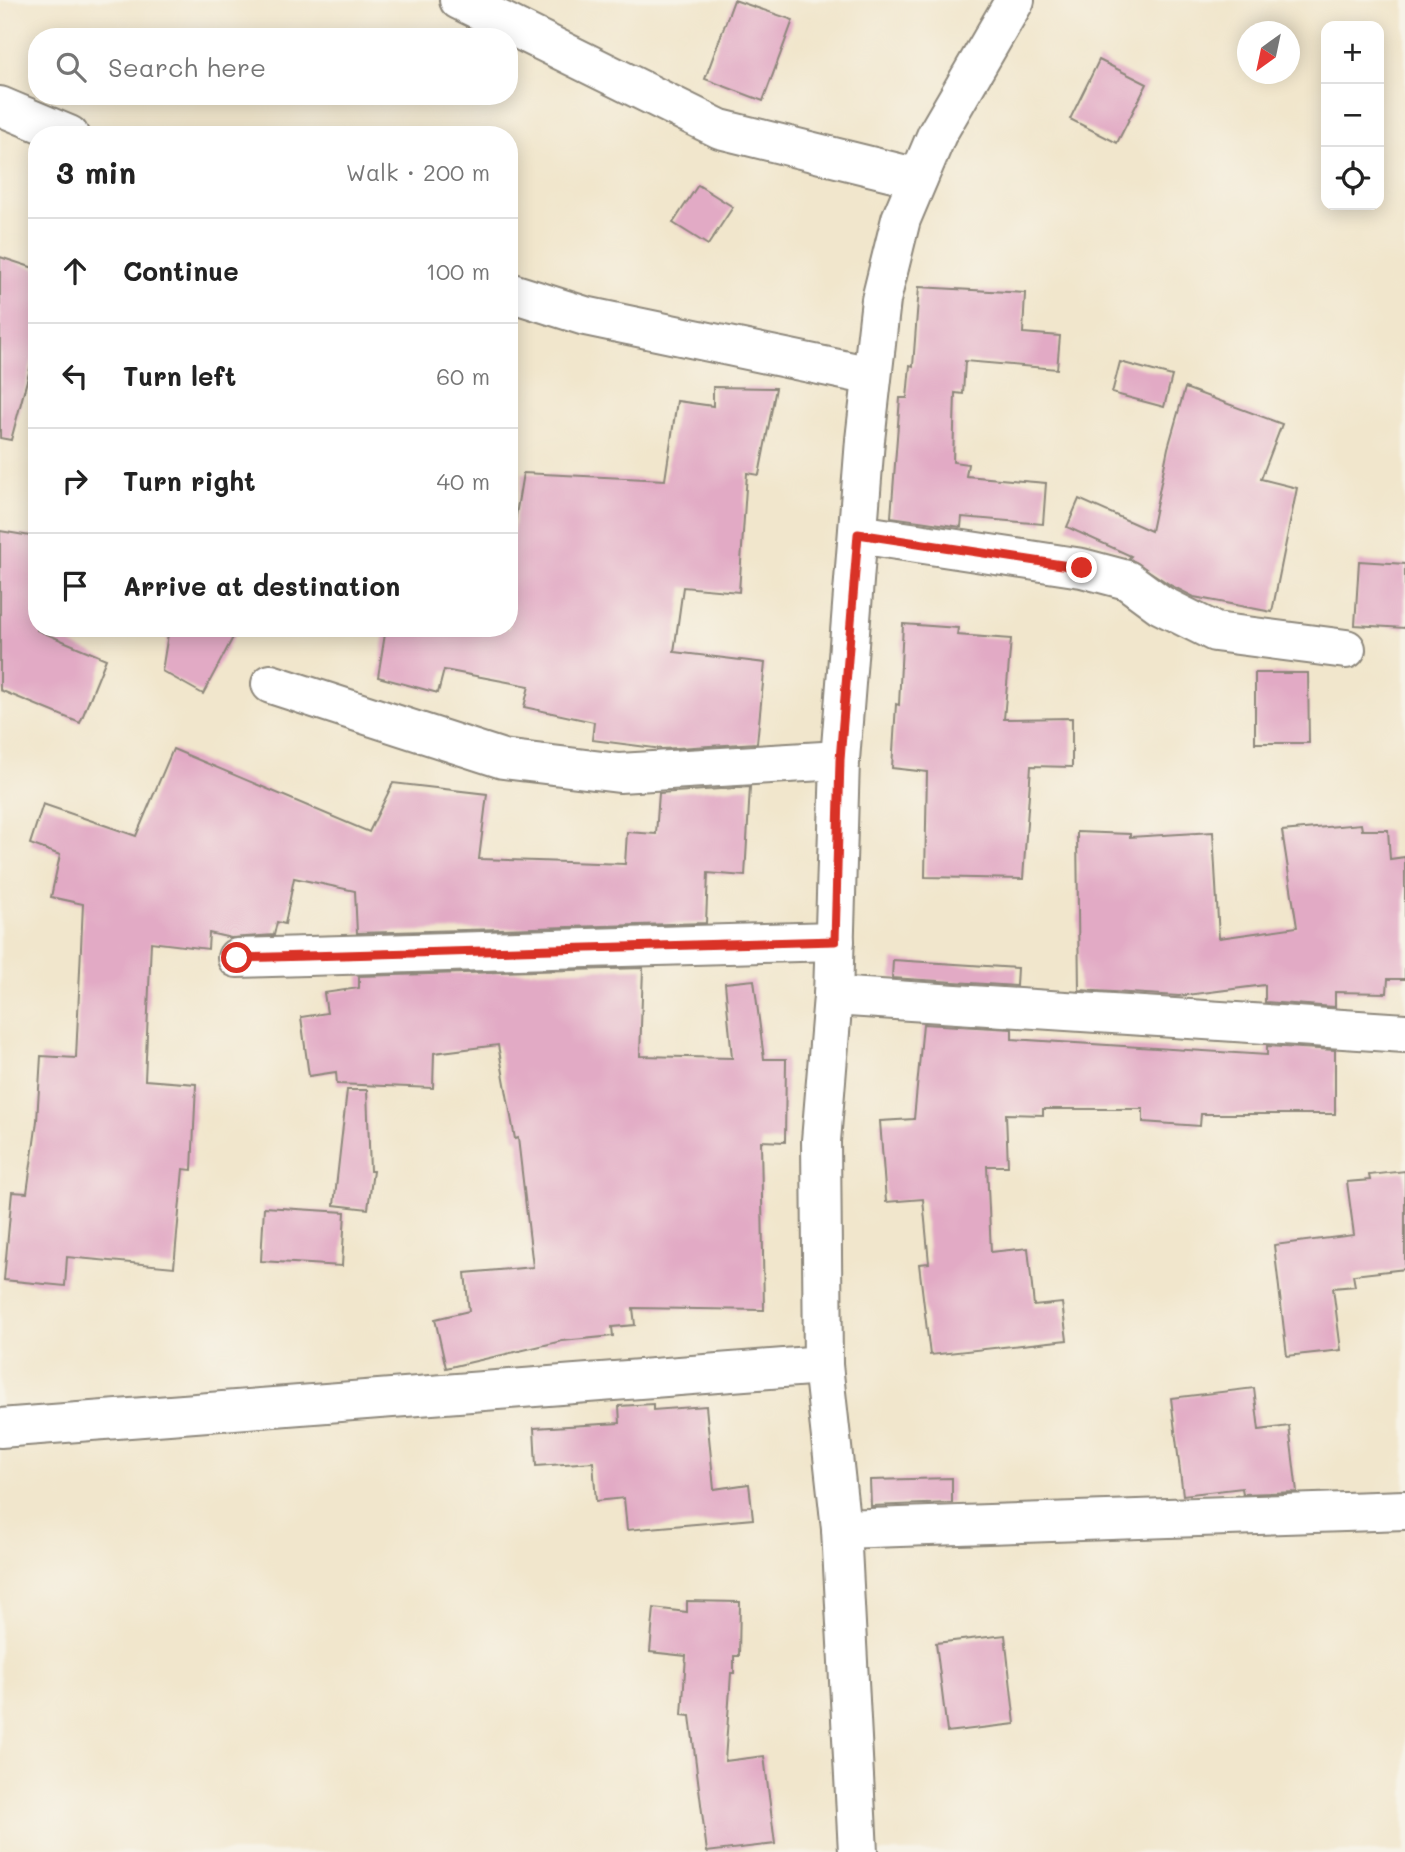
<!DOCTYPE html>
<html lang="en">
<head>
<meta charset="utf-8">
<style>
  :root { --surface:#fff; --page:#f2f2f2; --text:#222; --muted:#767676; --line:#e0e0e0 }
  body { margin:0; font-family:Mali,sans-serif; background:var(--page); color:var(--text) }
  .controls { position:absolute; right:21px; top:21px; display:grid; overflow:hidden; border-radius:14px; box-shadow:0 4px 18px #0003 }
  .controls button { width:63px; height:63px; display:grid; place-items:center; padding:0; border:0; border-bottom:2px solid var(--line); background:var(--surface); color:var(--text); font:35px sans-serif }
  .compass { position:absolute; left:1237px; top:21px; width:63px; height:63px; border-radius:50%; background:var(--surface); box-shadow:0 4px 18px #0003; rotate:213deg }
  .stop { position:absolute; width:21px; height:21px; margin:-16px; border:5px solid #d93025; border-radius:50%; background:#fff }
  .stop.end { background:#d93025; border-color:#fff; box-shadow:0 2px 7px #0008 }
  .list { margin:0; padding:0; list-style:none }
  h2 { display:flex; justify-content:space-between; align-items:center; height:91px; margin:0; padding:0 28px; font-size:30px }
  h2 small { font-size:23px; font-weight:400; color:var(--muted) }
  .list li { display:grid; grid-template-columns:46px 1fr auto; gap:21px; align-items:center; box-sizing:border-box; height:105px; padding:0 28px; border-top:2px solid var(--line) }
  .list b { display:block; font-size:26px; white-space:nowrap }
  .list em { font-size:23px; font-style:normal; color:var(--muted) }
  .icon { flex:none; width:38px; height:38px; fill:none; stroke:currentColor; stroke-width:2; stroke-linecap:round; stroke-linejoin:round }
  .map { position:relative; flex:none; width:1405px; height:1852px; overflow:hidden }
  .search { position:absolute; background:var(--surface); box-shadow:0 4px 18px #0003; left:28px; top:28px; width:490px; height:77px; display:flex; align-items:center; gap:18px; box-sizing:border-box; padding:0 24px; border-radius:28px; color:var(--muted); font-size:26px }
  .panel { position:absolute; background:var(--surface); box-shadow:0 4px 18px #0003; left:28px; top:126px; width:490px; height:511px; border-radius:28px }
  .map>svg:first-child { display:block }
</style>
</head>
<body>
<div class="map">
<svg width="1405" height="1852" viewBox="0 0 1405 1852">
  <rect width="100%" height="100%" fill="#f7f3e8"/>
  <filter id="ink" filterUnits="userSpaceOnUse"><feTurbulence type="fractalNoise" baseFrequency=".0143" numOctaves="2"/><feDisplacementMap in="SourceGraphic" scale="14" xChannelSelector="R" yChannelSelector="G"/><feConvolveMatrix kernelMatrix="1 2 1 2 8 2 1 2 1" color-interpolation-filters="sRGB"/></filter>
  <filter id="wash" filterUnits="userSpaceOnUse"><feTurbulence type="fractalNoise" baseFrequency=".00686" numOctaves="4" result="noise"/><feDisplacementMap in="SourceGraphic" scale="28" xChannelSelector="R" yChannelSelector="G"/><feGaussianBlur stdDeviation="1.57" result="paint"/><feColorMatrix in="noise" values="0 0 0 0 0 0 0 0 0 0 0 0 0 0 0 0 0 1.4 0 .05"/><feComposite in="paint" operator="in"/></filter>
  <g filter="url(#wash)">
    <rect width="100%" height="100%" fill="#f1e6cc"/>
    <g id="blocks">
      <!-- building -->
      <g fill="#e2aac5">
        <path d="M 734,0 L 793,20 L 763,101 L 705,79 Z"/>
        <path d="M 1099,60 L 1147,84 L 1117,143 L 1070,119 Z"/>
        <path d="M 698,185 L 733,207 L 708,245 L 673,223 Z"/>
        <path d="M 0,257 L 37,269 L 37,343 L 11,440 L 0,438 Z"/>
        <path d="M 919,287 L 1025,293 L 1023,333 L 1060,336 L 1057,369 L 965,361 L 963,394 L 955,393 L 953,462 L 968,464 L 966,476 L 1046,483 L 1043,524 L 962,517 L 961,527 L 891,517 L 900,398 L 907,398 L 910,365 L 913,366 Z"/>
        <path d="M 1120,362 L 1172,376 L 1164,407 L 1112,393 Z"/>
        <path d="M 713,387 L 776,388 L 759,475 L 747,473 L 739,592 L 683,587 L 674,652 L 765,663 L 757,743 L 662,749 L 592,740 L 594,722 L 524,707 L 529,686 L 444,670 L 438,693 L 378,677 L 386,628 L 509,628 L 509,557 L 523,473 L 665,480 L 677,401 L 713,406 Z"/>
        <path d="M 1185,388 L 1282,424 L 1261,479 L 1297,488 L 1272,612 L 1194,597 L 1172,586 L 1129,558 L 1131,556 L 1067,527 L 1079,499 L 1151,531 L 1168,448 Z"/>
        <path d="M 0,531 L 37,537 L 37,630 L 106,659 L 80,723 L 0,690 Z"/>
        <path d="M 1359,561 L 1405,564 L 1405,628 L 1355,625 Z"/>
        <path d="M 903,624 L 958,628 L 957,635 L 1011,639 L 1004,719 L 1072,718 L 1072,767 L 1031,766 L 1023,879 L 925,877 L 927,772 L 892,768 L 896,704 L 899,705 Z"/>
        <path d="M 169,628 L 238,628 L 203,694 L 162,671 Z"/>
        <path d="M 1255,673 L 1308,673 L 1309,743 L 1255,743 Z"/>
        <path d="M 173,749 L 369,832 L 393,783 L 487,794 L 479,859 L 625,864 L 627,832 L 656,834 L 659,793 L 750,787 L 745,876 L 708,873 L 706,923 L 357,933 L 355,891 L 294,878 L 285,924 L 277,922 L 274,935 L 231,938 L 209,933 L 208,949 L 151,942 L 145,1080 L 196,1084 L 192,1170 L 183,1169 L 174,1267 L 67,1257 L 65,1286 L 4,1280 L 12,1192 L 27,1193 L 37,1121 L 41,1056 L 76,1058 L 83,904 L 51,897 L 60,855 L 30,844 L 43,804 L 136,836 Z"/>
        <path d="M 1361,824 L 1362,830 L 1388,830 L 1390,859 L 1405,857 L 1405,979 L 1388,979 L 1387,993 L 1335,992 L 1335,1007 L 1265,1002 L 1265,985 L 1179,996 L 1079,990 L 1077,832 L 1130,834 L 1130,837 L 1213,832 L 1219,938 L 1297,927 L 1282,831 Z"/>
        <path d="M 893,960 L 1017,968 L 1016,986 L 892,978 Z"/>
        <path d="M 643,968 L 640,1056 L 732,1058 L 725,983 L 754,980 L 764,1059 L 786,1059 L 785,1142 L 761,1141 L 764,1310 L 633,1308 L 635,1325 L 612,1327 L 613,1336 L 562,1341 L 446,1368 L 435,1319 L 469,1311 L 465,1273 L 533,1267 L 518,1138 L 515,1139 L 498,1045 L 434,1053 L 433,1088 L 337,1084 L 336,1072 L 309,1076 L 301,1017 L 327,1013 L 324,993 L 359,988 L 359,976 Z"/>
        <path d="M 923,1024 L 1012,1029 L 1012,1039 L 1267,1055 L 1267,1046 L 1335,1050 L 1335,1114 L 1201,1114 L 1200,1126 L 1143,1122 L 1143,1109 L 1043,1109 L 1043,1115 L 1006,1114 L 1008,1166 L 987,1166 L 991,1252 L 1028,1248 L 1034,1306 L 1062,1303 L 1067,1340 L 930,1355 L 919,1264 L 929,1263 L 923,1199 L 886,1202 L 880,1121 L 914,1119 Z"/>
        <path d="M 347,1090 L 367,1090 L 370,1171 L 373,1171 L 368,1209 L 334,1205 Z"/>
        <path d="M 1405,1171 L 1405,1269 L 1353,1275 L 1355,1286 L 1333,1288 L 1341,1350 L 1287,1356 L 1274,1245 L 1354,1235 L 1347,1182 L 1370,1180 L 1369,1175 Z"/>
        <path d="M 264,1207 L 345,1212 L 342,1266 L 261,1261 Z"/>
        <path d="M 1254,1388 L 1259,1430 L 1289,1426 L 1297,1492 L 1243,1494 L 1242,1488 L 1183,1495 L 1171,1398 Z"/>
        <path d="M 653,1404 L 653,1410 L 706,1406 L 714,1489 L 749,1484 L 753,1519 L 627,1530 L 624,1498 L 596,1501 L 593,1462 L 536,1466 L 534,1428 L 620,1423 L 619,1406 Z"/>
        <path d="M 952,1478 L 952,1503 L 871,1506 L 870,1480 Z"/>
        <path d="M 687,1601 L 740,1602 L 739,1656 L 734,1656 L 734,1673 L 731,1673 L 725,1761 L 764,1756 L 775,1844 L 707,1852 L 690,1716 L 682,1715 L 686,1656 L 650,1652 L 654,1608 L 687,1612 Z"/>
        <path d="M 1005,1635 L 1015,1724 L 947,1732 L 936,1643 Z"/>
      </g>
    </g>
  </g>
  <g filter="url(#ink)">
    <use href="#blocks" fill-opacity="0" stroke="#8e887c" stroke-width="2"/>
    <g fill="none" stroke-linecap="round" stroke-linejoin="round">
      <!-- minor casing -->
      <g stroke="#8e887c" stroke-width="42">
        <g id="minor">
          <path d="M 459,0 L 720,129 L 918,178"/>
          <path d="M 0,106 L 69,135"/>
          <path d="M 509,292 L 585,316 L 872,376"/>
          <path d="M 858,534 L 1082,568 L 1127,580 L 1161,605 L 1215,632 L 1346,649"/>
          <path d="M 271,684 L 503,759 L 619,773 L 840,760"/>
          <path d="M 237,958 L 835,941"/>
          <path d="M 833,996 L 1405,1033"/>
          <path d="M 0,1428 L 823,1365"/>
          <path d="M 841,1529 L 1405,1510"/>
          <path d="M 858,1852 L 841,1529 L 823,1365 L 821,1141 L 833,996 L 840,760 L 865,440 L 881,300 L 901,219 L 937,134 L 1015,0"/>
        </g>
      </g>
      <!-- minor -->
      <use href="#minor" stroke="#fff" stroke-width="38"/>
    </g>
  </g>
  <g fill="none" stroke-linecap="round" stroke-linejoin="round" filter="url(#ink)">
    <!-- route -->
    <path stroke="#d93025" stroke-width="9" d="M 237,958 L 835,941 L 840,760 L 858,534 L 1082,568"/>
  </g>
</svg>
<div class="controls">
<button>+</button>
<button>−</button>
<button><svg class="icon" aria-label="locate" viewBox="0 0 24 24"><circle cx="12" cy="12" r="6"/><path d="M12 2v4M12 18v4M2 12h4M18 12h4"/></svg></button>
</div>
<svg class="compass" viewBox="-18 -18 36 36"><path d="M0-13l5 13h-10z" fill="#e53935"/><path d="M0 13l5-13h-10z" fill="#767676"/></svg>
<div class="stop" style="left:237px;top:958px"></div>
<div class="stop end" style="left:1082px;top:568px"></div>
<div class="search"><svg class="icon" aria-label="search" viewBox="0 0 24 24"><circle cx="10" cy="10" r="6"/><path d="M15 15l6 6"/></svg>Search here</div>
<section class="panel">
<h2>3 min<small>Walk · 200 m</small></h2>
<ul class="list">
<li><svg class="icon" aria-label="ahead" viewBox="0 0 24 24"><path d="M12 20V5M6 11l6-6 6 6"/></svg><div><b>Continue</b></div><em>100 m</em></li>
<li><svg class="icon" aria-label="left" viewBox="0 0 24 24"><path d="M17 20v-9H6M10 6l-5 5 5 5"/></svg><div><b>Turn left</b></div><em>60 m</em></li>
<li><svg class="icon" aria-label="right" viewBox="0 0 24 24"><path d="M7 20v-9h11M14 6l5 5-5 5"/></svg><div><b>Turn right</b></div><em>40 m</em></li>
<li><svg class="icon" aria-label="arrive" viewBox="0 0 24 24"><path d="M6 21V4h12l-3 4 3 4H6"/></svg><div><b>Arrive at destination</b></div></li>
</ul>
</section>
</div>
</body>
</html>
